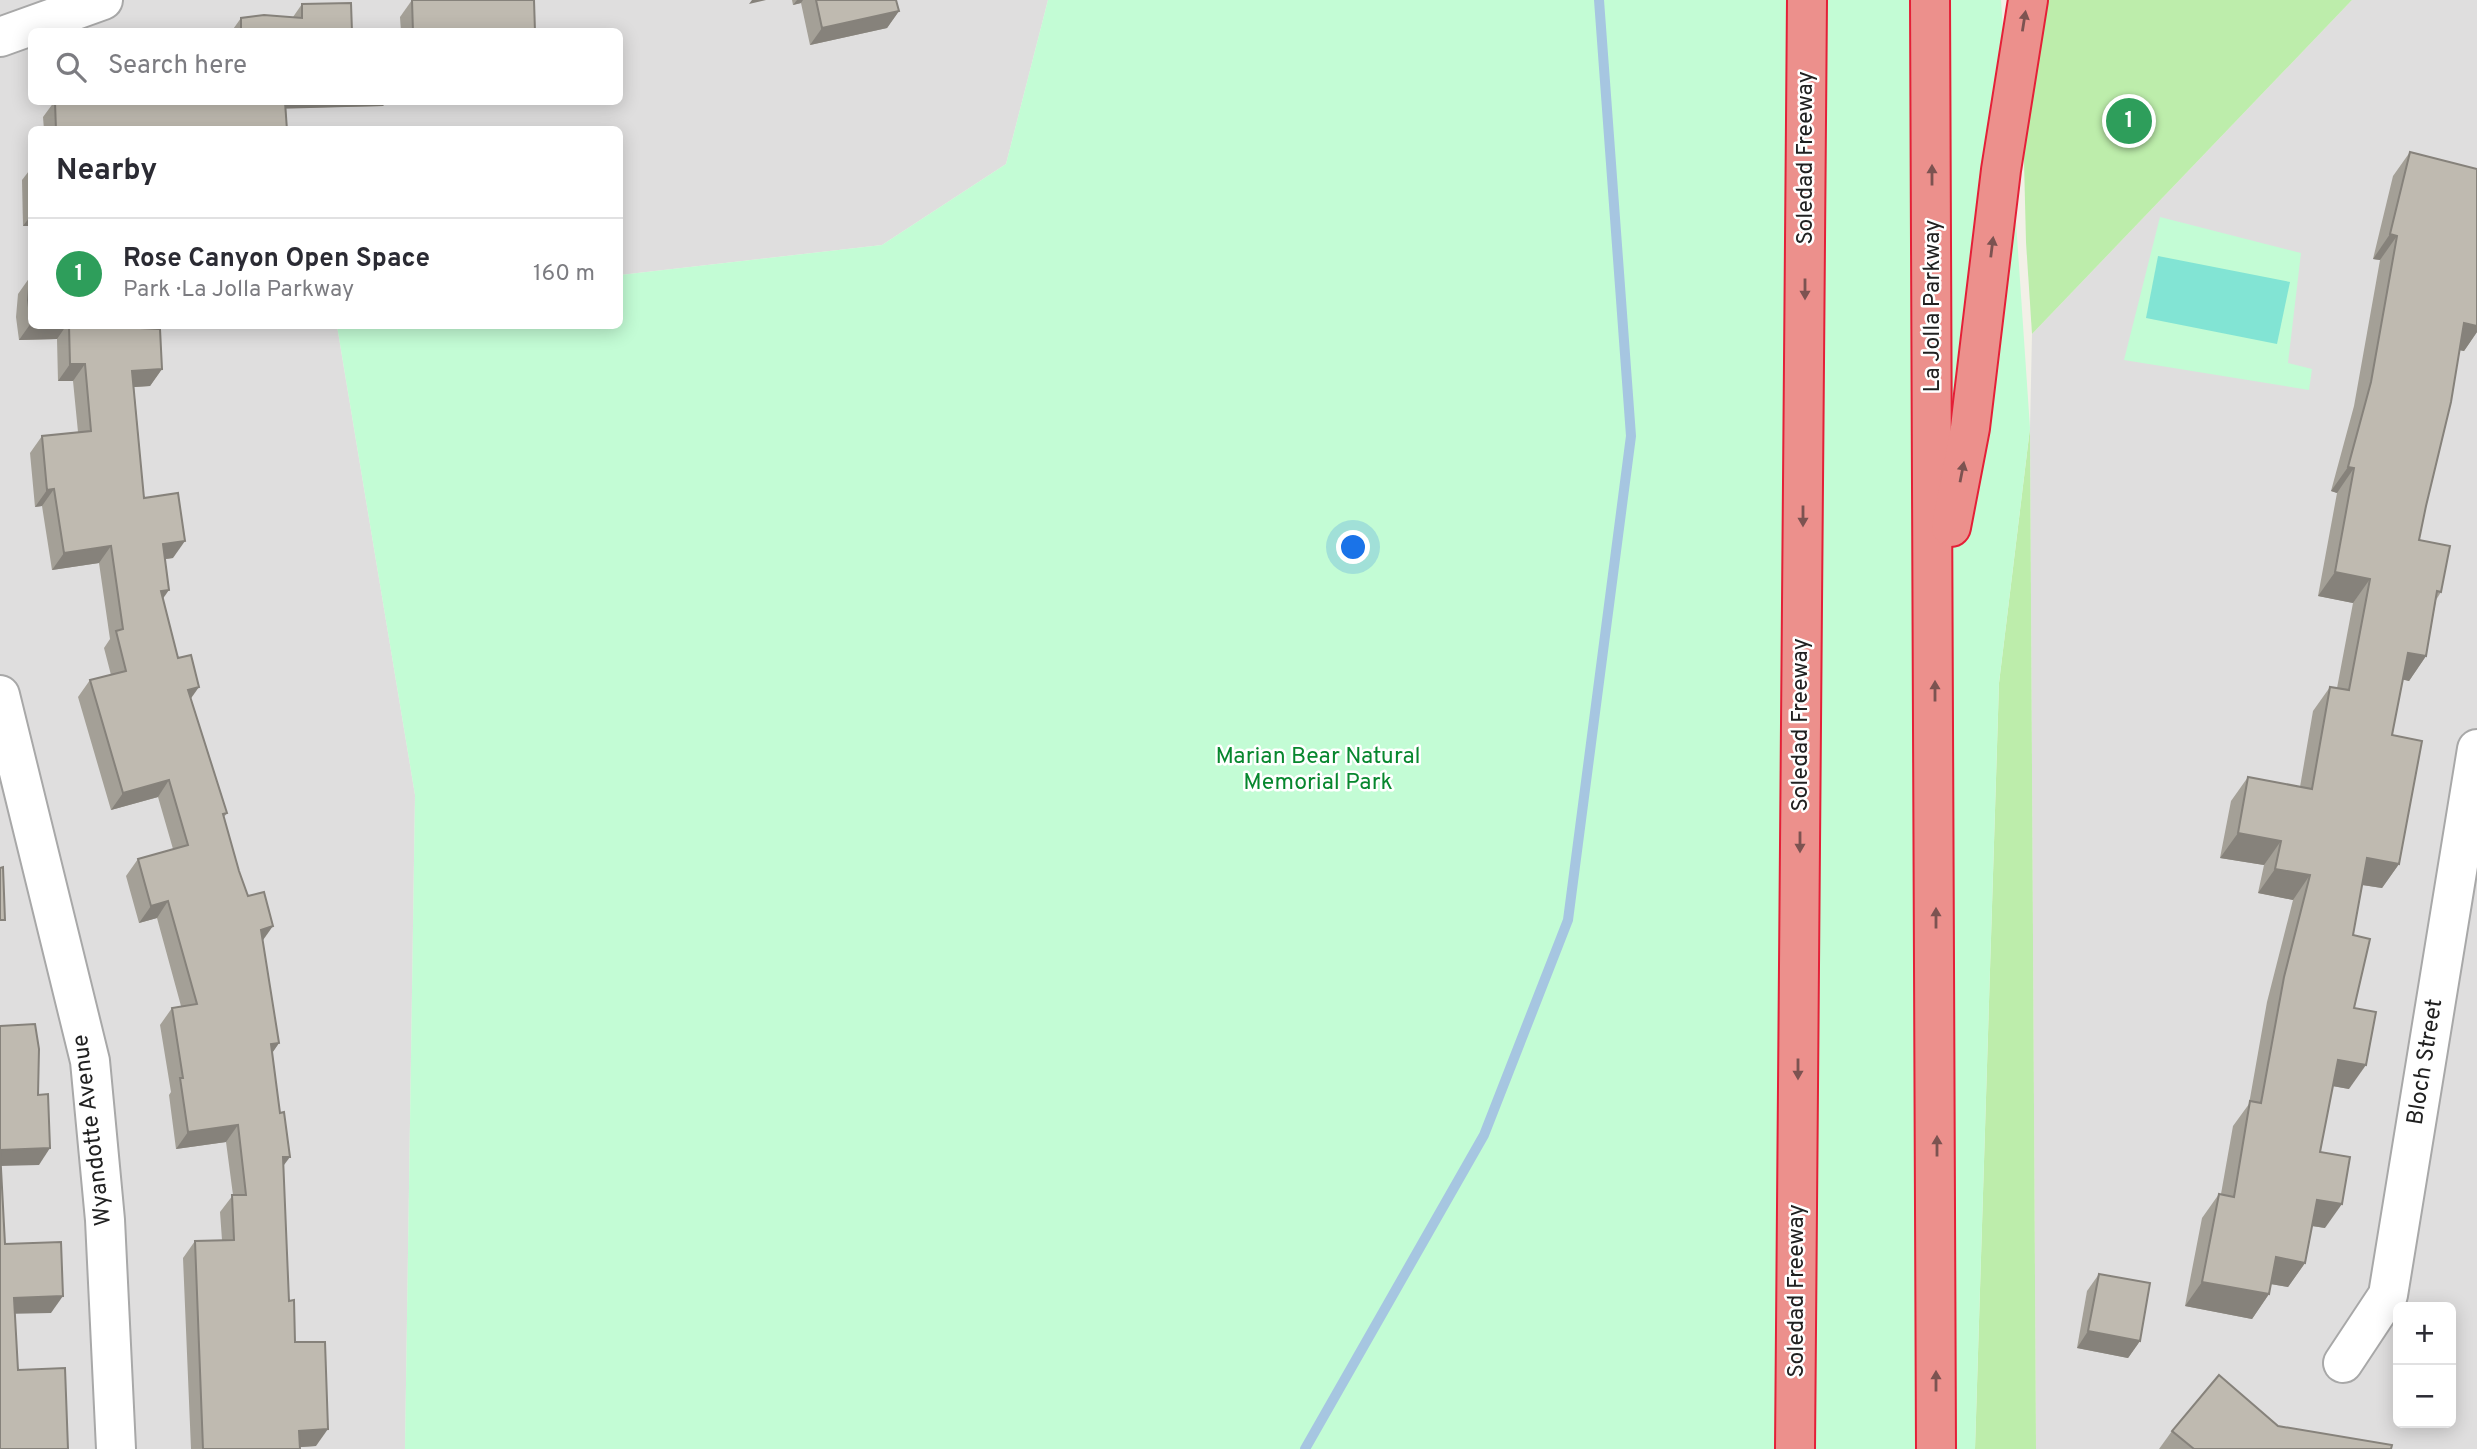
<!DOCTYPE html>
<html lang="en">
<head>
<meta charset="utf-8">
<style>
  :root { --surface:#fff; --page:#f7f7f7; --text:#2b2b33; --muted:#7c7c81; --line:#e1e1e2; --accent:#d22f00 }
  body { margin:0; font-family:Overpass,sans-serif; background:var(--page); color:var(--text) }
  .controls { position:absolute; right:21px; bottom:21px; display:grid; overflow:hidden; border-radius:10px; box-shadow:0 4px 18px #0003 }
  .controls button { width:63px; height:63px; display:grid; place-items:center; padding:0; border:0; border-bottom:2px solid var(--line); background:var(--surface); color:var(--text); font:35px sans-serif }
  .you { position:absolute; left:1354px; top:548px; width:24px; height:24px; margin:-18px; border:5px solid #fff; border-radius:50%; background:#1a73e8; box-shadow:0 0 0 10px #1a73e833 }
  .badge { display:grid; place-items:center; width:46px; height:46px; border-radius:50%; background:var(--accent); color:#fff; font-size:23px; font-weight:700 }
  .pin { position:absolute; translate:-50% -50%; border:4px solid #fff; box-shadow:0 2px 7px #0006 }
  .list { margin:0; padding:0; list-style:none }
  h2 { display:flex; justify-content:space-between; align-items:center; height:91px; margin:0; padding:0 28px; font-size:30px }
  h2 small { font-size:23px; font-weight:400; color:var(--muted) }
  .list li { display:grid; grid-template-columns:46px 1fr auto; gap:21px; align-items:center; box-sizing:border-box; height:112px; padding:0 28px; border-top:2px solid var(--line) }
  .list b { display:block; font-size:26px; white-space:nowrap }
  .list p { margin:0; font-size:23px; white-space:nowrap; color:var(--muted) }
  .list em { font-size:23px; font-style:normal; color:var(--muted) }
  .icon { flex:none; width:38px; height:38px; fill:none; stroke:currentColor; stroke-width:2; stroke-linecap:round; stroke-linejoin:round }
  .map { position:relative; flex:none; width:2477px; height:1449px; overflow:hidden }
  .search { position:absolute; background:var(--surface); box-shadow:0 4px 18px #0003; left:28px; top:28px; width:595px; height:77px; display:flex; align-items:center; gap:18px; box-sizing:border-box; padding:0 24px; border-radius:10px; color:var(--muted); font-size:26px }
  .panel { position:absolute; background:var(--surface); box-shadow:0 4px 18px #0003; left:28px; top:126px; width:595px; height:203px; border-radius:10px }
  .map>svg:first-child { display:block }
</style>
</head>
<body>
<div class="map">
<svg width="2477" height="1449" viewBox="0 0 2477 1449">
  <rect width="100%" height="100%" fill="#f2f0e7"/>
  <!-- residential -->
  <g fill="#dfdede" fill-rule="evenodd">
    <path d="M 0,0 L 1048,0 L 1006,164 L 882,245 L 620,275 L 620,130 L 32,130 L 32,326 L 337,326 L 415,795 L 405,1449 L 0,1449 ZM 32,32 L 620,32 L 620,102 L 32,102 Z"/>
    <path d="M 2352,0 L 2477,0 L 2477,1449 L 2036,1449 L 2030,428 L 2032,334 ZM 2398,1307 L 2451,1307 L 2451,1423 L 2398,1423 Z"/>
  </g>
  <!-- grass -->
  <g fill="#bdedab">
    <path d="M 2020,0 L 2352,0 L 2032,334 L 2026,242 Z"/>
    <path d="M 2030,428 L 2036,1449 L 1975,1449 L 1999,683 Z"/>
  </g>
  <!-- park -->
  <g fill="#c3fcd5">
    <path d="M 1048,0 L 2001,0 L 2030,428 L 1999,683 L 1975,1449 L 405,1449 L 415,795 L 337,326 L 620,326 L 620,275 L 882,245 L 1006,164 Z"/>
    <path d="M 2160,217 L 2301,253 L 2288,363 L 2312,369 L 2309,390 L 2124,360 Z"/>
  </g>
  <!-- pitch -->
  <path fill="#82e4d4" d="M 2158,256 L 2290,282 L 2277,344 L 2146,318 Z"/>
  <g fill="none" stroke-linecap="round" stroke-linejoin="round">
    <!-- stream -->
    <path stroke="#a6c6e1" stroke-width="10" d="M 1305,1449 L 1484,1135 L 1568,920 L 1631,436 L 1599,0"/>
    <!-- minor casing -->
    <g stroke="#a8a8a8" stroke-width="42">
      <g id="minor">
        <path d="M 0,37 L 103,0"/>
        <path d="M 0,695 L 90,1061 L 105,1220 L 116,1449"/>
        <path d="M 2343,1363 L 2388,1295 L 2477,749"/>
      </g>
    </g>
    <!-- highway casing -->
    <g stroke="#e42037" stroke-width="42">
      <g id="highway">
        <path d="M 1930,0 L 1936,1449"/>
        <path d="M 1951,527 L 1970,428 L 2001,170 L 2028,0"/>
        <path d="M 1795,1449 L 1807,0"/>
      </g>
    </g>
    <!-- minor -->
    <use href="#minor" stroke="#fff" stroke-width="38"/>
    <!-- highway -->
    <use href="#highway" stroke="#ec908c" stroke-width="38"/>
  </g>
  <!-- wall -->
  <g fill="#a4a097">
    <path d="M 412,0 L 535,32 L 401,32 L 400,17 Z"/>
    <path d="M 792,0 L 896,0 L 899,11 L 887,28 L 810,45 L 801,3 L 793,5 Z"/>
    <path d="M 302,4 L 352,32 L 231,32 L 241,18 L 293,17 Z"/>
    <path d="M 54,102 L 386,102 L 383,106 L 286,108 L 287,130 L 44,130 L 43,117 Z"/>
    <path d="M 2410,152 L 2477,169 L 2477,332 L 2464,351 L 2460,350 L 2419,540 L 2441,592 L 2436,600 L 2426,656 L 2409,681 L 2403,679 L 2392,735 L 2399,864 L 2382,888 L 2362,885 L 2353,935 L 2354,1008 L 2349,1089 L 2333,1086 L 2320,1152 L 2325,1228 L 2312,1226 L 2305,1263 L 2288,1287 L 2271,1284 L 2269,1294 L 2252,1319 L 2185,1306 L 2202,1218 L 2219,1194 L 2221,1194 L 2233,1126 L 2249,1104 L 2267,1002 L 2293,900 L 2258,893 L 2264,865 L 2220,858 L 2231,801 L 2248,777 L 2300,787 L 2313,711 L 2330,687 L 2337,688 L 2353,603 L 2318,596 L 2337,493 L 2331,491 L 2354,406 L 2380,260 L 2373,259 L 2393,176 Z"/>
    <path d="M 32,167 L 32,226 L 23,226 L 22,180 Z"/>
    <path d="M 30,277 L 32,326 L 122,326 L 122,327 L 162,369 L 150,386 L 134,387 L 144,498 L 173,558 L 165,559 L 163,599 L 178,658 L 227,813 L 224,817 L 239,871 L 263,941 L 279,1043 L 272,1053 L 283,1166 L 289,1301 L 295,1342 L 316,1446 L 300,1447 L 300,1449 L 191,1449 L 183,1258 L 195,1241 L 222,1240 L 220,1212 L 233,1195 L 226,1142 L 176,1149 L 169,1095 L 171,1092 L 160,1025 L 172,1008 L 181,1006 L 157,918 L 139,923 L 126,876 L 138,859 L 173,849 L 158,797 L 111,810 L 78,697 L 90,680 L 111,675 L 104,648 L 110,639 L 99,563 L 52,570 L 42,506 L 35,507 L 30,453 L 42,436 L 78,432 L 73,381 L 58,381 L 57,339 L 19,340 L 16,317 L 18,294 Z"/>
    <path d="M 2099,1274 L 2140,1341 L 2128,1358 L 2077,1348 L 2087,1291 Z"/>
    <path d="M 2278,1426 L 2391,1449 L 2159,1449 L 2172,1431 Z"/>
  </g>
  <!-- shaded-wall -->
  <g fill="#86827b">
    <path d="M 752,0 L 766,0 L 749,4 Z"/>
    <path d="M 797,0 L 803,0 L 801,3 L 793,5 Z"/>
    <path d="M 899,11 L 887,28 L 810,45 L 822,28 Z"/>
    <path d="M 278,102 L 386,102 L 383,106 L 273,109 Z"/>
    <path d="M 32,214 L 32,226 L 23,226 Z"/>
    <path d="M 2390,234 L 2397,236 L 2380,260 L 2373,259 Z"/>
    <path d="M 31,323 L 32,326 L 66,326 L 57,339 L 19,340 Z"/>
    <path d="M 2464,323 L 2477,326 L 2477,332 L 2464,351 L 2447,348 Z"/>
    <path d="M 70,364 L 85,364 L 73,381 L 58,381 Z"/>
    <path d="M 162,369 L 150,386 L 120,388 L 132,371 Z"/>
    <path d="M 2348,467 L 2354,468 L 2337,493 L 2331,491 Z"/>
    <path d="M 54,489 L 42,506 L 35,507 L 47,490 Z"/>
    <path d="M 185,541 L 173,558 L 151,561 L 163,544 Z"/>
    <path d="M 111,546 L 99,563 L 52,570 L 64,553 Z"/>
    <path d="M 2335,572 L 2370,579 L 2353,603 L 2318,596 Z"/>
    <path d="M 169,590 L 157,607 L 161,591 Z"/>
    <path d="M 2408,653 L 2426,656 L 2409,681 L 2391,677 Z"/>
    <path d="M 199,687 L 187,704 L 188,690 Z"/>
    <path d="M 169,780 L 158,797 L 111,810 L 123,793 Z"/>
    <path d="M 2238,833 L 2281,841 L 2264,865 L 2220,858 Z"/>
    <path d="M 2367,858 L 2399,864 L 2382,888 L 2350,883 Z"/>
    <path d="M 2275,869 L 2310,875 L 2293,900 L 2258,893 Z"/>
    <path d="M 168,901 L 157,918 L 139,923 L 151,906 Z"/>
    <path d="M 273,926 L 261,943 L 261,930 Z"/>
    <path d="M 279,1043 L 268,1059 L 271,1044 Z"/>
    <path d="M 2338,1060 L 2366,1065 L 2349,1089 L 2321,1084 Z"/>
    <path d="M 238,1125 L 226,1142 L 176,1149 L 188,1132 Z"/>
    <path d="M 50,1148 L 39,1165 L 0,1166 L 0,1150 Z"/>
    <path d="M 283,1157 L 290,1157 L 278,1173 Z"/>
    <path d="M 2317,1200 L 2342,1204 L 2325,1228 L 2300,1224 Z"/>
    <path d="M 2276,1257 L 2305,1263 L 2288,1287 L 2259,1282 Z"/>
    <path d="M 2202,1282 L 2269,1294 L 2252,1319 L 2185,1306 Z"/>
    <path d="M 63,1296 L 51,1313 L 3,1314 L 14,1298 Z"/>
    <path d="M 2088,1331 L 2140,1341 L 2128,1358 L 2077,1348 Z"/>
    <path d="M 328,1429 L 316,1446 L 287,1448 L 299,1431 Z"/>
  </g>
  <!-- building -->
  <g fill="#bfbab0" stroke="#86827b" stroke-width="2">
    <path d="M 412,0 L 534,0 L 535,32 L 413,32 Z"/>
    <path d="M 816,0 L 896,0 L 899,11 L 822,28 Z"/>
    <path d="M 351,3 L 352,32 L 241,32 L 241,18 L 264,15 L 302,18 L 302,4 Z"/>
    <path d="M 55,102 L 285,102 L 287,130 L 56,130 Z"/>
    <path d="M 2410,152 L 2477,169 L 2477,326 L 2464,323 L 2451,402 L 2426,506 L 2419,540 L 2450,546 L 2441,592 L 2437,591 L 2426,656 L 2408,653 L 2392,735 L 2422,741 L 2399,864 L 2367,858 L 2353,935 L 2370,939 L 2354,1008 L 2376,1012 L 2366,1065 L 2338,1060 L 2320,1152 L 2350,1157 L 2342,1204 L 2317,1200 L 2305,1263 L 2276,1257 L 2269,1294 L 2202,1282 L 2219,1194 L 2234,1197 L 2250,1101 L 2261,1103 L 2284,977 L 2310,875 L 2275,869 L 2281,841 L 2238,833 L 2248,777 L 2312,789 L 2330,687 L 2349,690 L 2370,579 L 2335,572 L 2354,468 L 2348,467 L 2371,382 L 2397,236 L 2390,234 Z"/>
    <path d="M 30,277 L 32,277 L 32,323 L 31,323 L 28,300 Z"/>
    <path d="M 69,326 L 122,326 L 122,327 L 160,329 L 162,369 L 132,371 L 144,498 L 178,493 L 185,541 L 163,544 L 169,590 L 161,591 L 178,658 L 191,655 L 199,687 L 188,690 L 227,813 L 223,814 L 239,871 L 248,896 L 264,892 L 273,926 L 261,930 L 279,1043 L 271,1044 L 280,1113 L 284,1112 L 290,1157 L 283,1157 L 289,1301 L 294,1300 L 295,1342 L 325,1342 L 328,1429 L 299,1431 L 300,1449 L 203,1449 L 195,1241 L 234,1240 L 232,1195 L 246,1195 L 238,1125 L 188,1132 L 180,1078 L 183,1078 L 172,1008 L 197,1004 L 168,901 L 151,906 L 138,859 L 188,845 L 169,780 L 123,793 L 90,680 L 126,671 L 116,631 L 123,629 L 111,546 L 64,553 L 54,489 L 47,490 L 42,436 L 91,431 L 85,364 L 70,364 Z"/>
    <path d="M 3,867 L 5,920 L 0,920 L 0,868 Z"/>
    <path d="M 35,1024 L 39,1049 L 38,1095 L 48,1094 L 50,1148 L 0,1150 L 5,1244 L 61,1242 L 63,1296 L 14,1298 L 18,1370 L 65,1368 L 68,1449 L 0,1449 L 0,1026 Z"/>
    <path d="M 2099,1274 L 2150,1283 L 2140,1341 L 2088,1331 Z"/>
    <path d="M 2219,1375 L 2278,1426 L 2392,1445 L 2391,1449 L 2194,1449 L 2172,1431 Z"/>
  </g>
  <!-- one-way arrows -->
  <defs><path id="oneway-solid" d="M-6-.8H1V-3.2L6.5 0L1 3.2V.8H-6Z" transform="scale(1.75)"/></defs>
  <g fill="#7c5351">
    <use href="#oneway-solid" transform="translate(2024 21) rotate(-81)"/>
    <use href="#oneway-solid" transform="translate(1932 175) rotate(-90)"/>
    <use href="#oneway-solid" transform="translate(1992 247) rotate(-83)"/>
    <use href="#oneway-solid" transform="translate(1805 289) rotate(90)"/>
    <use href="#oneway-solid" transform="translate(1962 472) rotate(-79)"/>
    <use href="#oneway-solid" transform="translate(1803 516) rotate(90)"/>
    <use href="#oneway-solid" transform="translate(1935 691) rotate(-90)"/>
    <use href="#oneway-solid" transform="translate(1800 842) rotate(90)"/>
    <use href="#oneway-solid" transform="translate(1936 918) rotate(-90)"/>
    <use href="#oneway-solid" transform="translate(1798 1069) rotate(90)"/>
    <use href="#oneway-solid" transform="translate(1937 1146) rotate(-90)"/>
    <use href="#oneway-solid" transform="translate(1936 1381) rotate(-90)"/>
  </g>
  <g text-anchor="middle" dominant-baseline="central" stroke-width="5" stroke-linejoin="round" paint-order="stroke">
    <!-- street labels -->
    <g font-size="23" fill="#212121" stroke="#fff">
      <text transform="translate(1806 158) rotate(-90)">Soledad Freeway</text>
      <text transform="translate(1933 306) rotate(-90)">La Jolla Parkway</text>
      <text transform="translate(1801 725) rotate(-90)">Soledad Freeway</text>
      <text transform="translate(2426 1062) rotate(-81)">Bloch Street</text>
      <text transform="translate(93 1130) rotate(-97)">Wyandotte Avenue</text>
      <text transform="translate(1797 1291) rotate(-90)">Soledad Freeway</text>
    </g>
    <!-- park labels -->
    <g font-size="23" fill="#07872e" stroke="#fff">
      <text x="1318" y="757">Marian Bear Natural<tspan x="1318" dy="26">Memorial Park</tspan></text>
    </g>
  </g>
</svg>
<div class="controls">
<button>+</button>
<button>−</button>
</div>
<div class="you"></div>
<div class="pin badge" style="left:2129px;top:121px;background:#2e9e5b">1</div>
<div class="search"><svg class="icon" aria-label="search" viewBox="0 0 24 24"><circle cx="10" cy="10" r="6"/><path d="M15 15l6 6"/></svg>Search here</div>
<section class="panel">
<h2>Nearby<small></small></h2>
<ul class="list">
<li><span class="badge" style="background:#2e9e5b">1</span><div><b>Rose Canyon Open Space</b><p>Park · La Jolla Parkway</p></div><em>160 m</em></li>
</ul>
</section>
</div>
</body>
</html>
